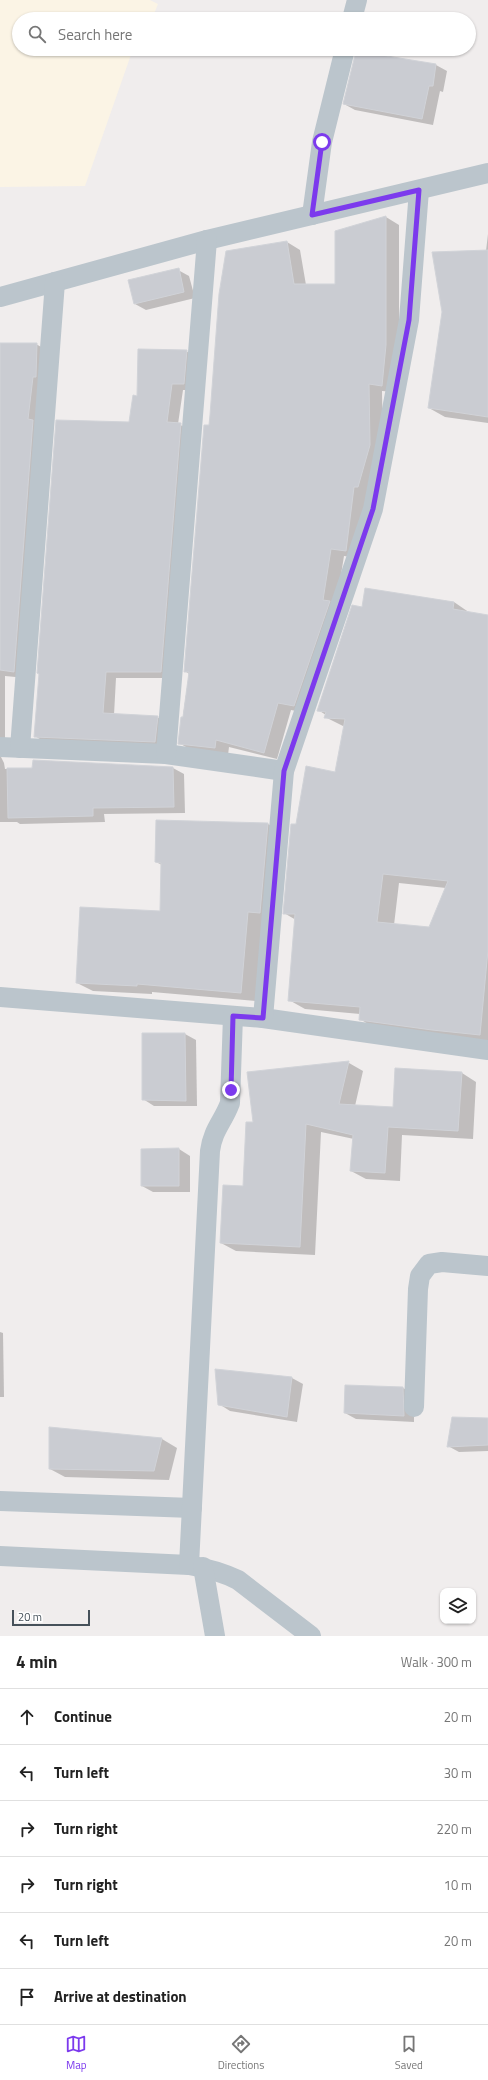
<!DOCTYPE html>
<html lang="en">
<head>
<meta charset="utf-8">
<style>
  :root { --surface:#fff; --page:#f6f6f6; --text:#222; --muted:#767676; --line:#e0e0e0; --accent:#7c3aed }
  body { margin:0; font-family:"Titillium Web",sans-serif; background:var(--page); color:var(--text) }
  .controls { position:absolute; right:12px; bottom:12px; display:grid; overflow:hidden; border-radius:8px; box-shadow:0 1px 3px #0004 }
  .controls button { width:36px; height:36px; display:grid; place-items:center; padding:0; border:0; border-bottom:1px solid var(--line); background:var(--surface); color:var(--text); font:20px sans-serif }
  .scale { position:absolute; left:12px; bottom:10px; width:78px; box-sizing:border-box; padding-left:4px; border:2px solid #46515a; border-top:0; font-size:11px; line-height:14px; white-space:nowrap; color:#46515a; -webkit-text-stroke:3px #fff; paint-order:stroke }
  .stop { position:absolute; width:12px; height:12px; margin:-9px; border:3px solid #7c3aed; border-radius:50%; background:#fff }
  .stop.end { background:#7c3aed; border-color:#fff; box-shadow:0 1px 4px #0008 }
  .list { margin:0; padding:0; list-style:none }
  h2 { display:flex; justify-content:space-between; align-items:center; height:52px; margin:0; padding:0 16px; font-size:17px }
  h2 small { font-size:13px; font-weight:400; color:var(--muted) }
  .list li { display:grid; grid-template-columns:26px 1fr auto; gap:12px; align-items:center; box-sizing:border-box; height:56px; padding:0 16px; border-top:1px solid var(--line) }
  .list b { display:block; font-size:15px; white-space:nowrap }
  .list em { font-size:13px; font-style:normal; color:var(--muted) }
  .icon { flex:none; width:22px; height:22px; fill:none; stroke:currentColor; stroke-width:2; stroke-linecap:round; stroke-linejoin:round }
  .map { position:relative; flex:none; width:488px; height:1636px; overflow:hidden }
  .search { position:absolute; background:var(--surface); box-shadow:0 1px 3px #0004; left:12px; right:12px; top:12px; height:44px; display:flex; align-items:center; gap:10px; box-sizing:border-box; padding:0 14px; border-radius:22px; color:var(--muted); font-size:15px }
  .sheet { height:388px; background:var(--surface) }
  nav { display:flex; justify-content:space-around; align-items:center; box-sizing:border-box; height:56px; border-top:1px solid var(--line); background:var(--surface); font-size:11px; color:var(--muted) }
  nav a { display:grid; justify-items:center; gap:2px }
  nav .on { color:var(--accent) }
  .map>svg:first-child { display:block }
</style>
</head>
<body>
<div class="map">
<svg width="488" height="1636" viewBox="0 0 488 1636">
  <rect width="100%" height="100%" fill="#f0eded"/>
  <!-- commercial -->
  <path fill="#fbf4e5" d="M 0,0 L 150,0 L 158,4 L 152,19 L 19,19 L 19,49 L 133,49 L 85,186 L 0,187 Z"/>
  <!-- shadow -->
  <g fill="#0003" fill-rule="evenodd">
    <path d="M 357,52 L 436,65 L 447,71 L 443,92 L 440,91 L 433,125 L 355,110 L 344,104 Z"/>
    <path d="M 386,217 L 399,225 L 399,353 L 395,392 L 382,391 L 383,453 L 359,558 L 344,556 L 336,606 L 307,713 L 291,710 L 277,759 L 229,747 L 228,755 L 193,751 L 179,743 L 189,674 L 185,671 L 227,252 L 287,242 L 300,250 L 306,285 L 336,285 Z"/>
    <path d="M 488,234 L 488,423 L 445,417 L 429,408 L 486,251 Z"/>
    <path d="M 178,270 L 189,276 L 195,298 L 146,310 L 135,304 Z"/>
    <path d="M 0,344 L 36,344 L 48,351 L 26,678 L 5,676 L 5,745 L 0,754 Z"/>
    <path d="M 186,351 L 197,358 L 195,390 L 183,390 L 178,424 L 191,430 L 172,678 L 116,678 L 114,715 L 157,717 L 168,723 L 166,748 L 46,743 L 35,736 L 138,397 Z"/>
    <path d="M 366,589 L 454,602 L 470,613 L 488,616 L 488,1043 L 376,1029 L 360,1019 L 360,1014 L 305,1009 L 289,1000 L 296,920 L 284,913 L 297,825 L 336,773 L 345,727 L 325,717 L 326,715 L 318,710 L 363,608 ZM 399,883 L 446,888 L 430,928 L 394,925 Z"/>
    <path d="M 0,755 L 4,763 L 5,769 L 173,768 L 184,774 L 185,813 L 104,814 L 105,822 L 20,824 L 17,822 L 0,822 Z"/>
    <path d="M 268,824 L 283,833 L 256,1001 L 152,992 L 152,994 L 93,991 L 77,983 L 161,912 L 162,865 L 156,862 Z"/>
    <path d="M 185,1034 L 196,1040 L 197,1106 L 154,1106 L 143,1099 Z"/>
    <path d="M 349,1063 L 363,1071 L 355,1106 L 394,1109 L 462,1073 L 476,1082 L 473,1139 L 402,1135 L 400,1181 L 366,1179 L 351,1171 L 354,1139 L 321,1132 L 315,1255 L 236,1251 L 221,1243 L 244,1187 L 254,1123 Z"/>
    <path d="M 179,1149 L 190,1156 L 190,1192 L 153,1192 L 142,1186 Z"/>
    <path d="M 0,1332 L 3,1333 L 4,1397 L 0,1397 Z"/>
    <path d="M 292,1378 L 303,1384 L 297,1422 L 230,1411 L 219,1404 Z"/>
    <path d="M 403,1388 L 414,1394 L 414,1422 L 356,1419 L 345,1413 Z"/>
    <path d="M 488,1419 L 488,1451 L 459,1452 L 448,1446 Z"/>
    <path d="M 162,1439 L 177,1448 L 169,1480 L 65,1477 L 50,1469 Z"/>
  </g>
  <!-- building -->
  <g fill="#caccd2" stroke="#d1d3d8" fill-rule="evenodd">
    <path d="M 356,51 L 436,64 L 433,86 L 429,86 L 422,119 L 343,104 Z"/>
    <path d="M 386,216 L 386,345 L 382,386 L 369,384 L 370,445 L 358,487 L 354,487 L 346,551 L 331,549 L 323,600 L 330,601 L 294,706 L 278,703 L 264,753 L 216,740 L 215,748 L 178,744 L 181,717 L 183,717 L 189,672 L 184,672 L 204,425 L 209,425 L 210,415 L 219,294 L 226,251 L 287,241 L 294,284 L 335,284 L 335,231 Z"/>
    <path d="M 488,250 L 488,417 L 428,408 L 442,312 L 432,252 Z"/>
    <path d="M 179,268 L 184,292 L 134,304 L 128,280 Z"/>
    <path d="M 0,343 L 37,343 L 36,377 L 33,377 L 28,419 L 33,420 L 14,672 L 0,670 Z"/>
    <path d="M 138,349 L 187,350 L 184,384 L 172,384 L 167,422 L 181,423 L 161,672 L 106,672 L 103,713 L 158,716 L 155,742 L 34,737 L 39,674 L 37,673 L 56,420 L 129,422 L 133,395 L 137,396 Z"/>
    <path d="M 365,588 L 454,602 L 453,609 L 488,615 L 488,950 L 480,1035 L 432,1030 L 359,1020 L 360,1007 L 288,1001 L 295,914 L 283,914 L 291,824 L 296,824 L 306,766 L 335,772 L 345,719 L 324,718 L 326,712 L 317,711 L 352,605 L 362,607 ZM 383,874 L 448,881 L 429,927 L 377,922 Z"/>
    <path d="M 33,760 L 173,767 L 174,807 L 93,808 L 93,816 L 8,818 L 7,768 L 32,768 Z"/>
    <path d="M 156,820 L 268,823 L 260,913 L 248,912 L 241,993 L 137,984 L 137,986 L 76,983 L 80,907 L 160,911 L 161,863 L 155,862 Z"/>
    <path d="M 142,1033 L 185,1033 L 186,1101 L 142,1100 Z"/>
    <path d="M 349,1061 L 339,1104 L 393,1107 L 395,1068 L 462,1072 L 458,1131 L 388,1127 L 385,1173 L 350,1171 L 353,1135 L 306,1124 L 300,1247 L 220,1243 L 223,1185 L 243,1186 L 246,1122 L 253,1122 L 247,1072 Z"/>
    <path d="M 179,1148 L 179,1186 L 141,1186 L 141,1149 Z"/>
    <path d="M 215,1369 L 292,1377 L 287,1417 L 218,1405 Z"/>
    <path d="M 345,1385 L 403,1387 L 404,1416 L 344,1413 Z"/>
    <path d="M 452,1417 L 488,1418 L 488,1445 L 447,1447 Z"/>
    <path d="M 49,1427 L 162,1438 L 154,1471 L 49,1469 Z"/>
  </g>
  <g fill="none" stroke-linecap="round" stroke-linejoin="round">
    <!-- street -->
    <g stroke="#bbc5cc" stroke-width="20">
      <path d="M 352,19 L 357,0"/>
      <path d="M 312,215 L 322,142 L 345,49"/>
      <path d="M 0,297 L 207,240 L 488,173"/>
      <path d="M 0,747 L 166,754 L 284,771"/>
      <path d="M 20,748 L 55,282"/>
      <path d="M 166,754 L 207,240"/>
      <path d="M 0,997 L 263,1018 L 488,1050"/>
      <path d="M 263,1018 L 284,771 L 373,509 L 409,320 L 419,190"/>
      <path d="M 414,1407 L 418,1289 L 420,1276 L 429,1264 L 442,1262 L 488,1266"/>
      <path d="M 0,1501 L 192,1508"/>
      <path d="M 0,1556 L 189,1565 C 206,1568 222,1572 238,1580 L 311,1636"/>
      <path d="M 189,1565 L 210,1151 C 213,1129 223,1122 230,1103 L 233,1016"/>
      <path d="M 203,1567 L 215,1636"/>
    </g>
  </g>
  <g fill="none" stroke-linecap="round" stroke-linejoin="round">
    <!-- route -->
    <path stroke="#7c3aed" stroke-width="5" d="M 231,1090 L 233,1016 L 263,1018 L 284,771 L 373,509 L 409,320 L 419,190 L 312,215 L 322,142"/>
  </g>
</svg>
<div class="controls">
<button><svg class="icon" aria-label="layers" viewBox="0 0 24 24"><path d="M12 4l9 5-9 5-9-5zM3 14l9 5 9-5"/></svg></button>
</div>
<div class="scale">20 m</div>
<div class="stop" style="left:322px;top:142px"></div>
<div class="stop end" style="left:231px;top:1090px"></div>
<div class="search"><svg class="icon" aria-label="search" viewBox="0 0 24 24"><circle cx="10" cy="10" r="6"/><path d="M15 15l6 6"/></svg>Search here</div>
</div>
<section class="sheet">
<h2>4 min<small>Walk · 300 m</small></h2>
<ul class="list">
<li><svg class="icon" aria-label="ahead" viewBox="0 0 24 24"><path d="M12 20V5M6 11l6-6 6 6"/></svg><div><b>Continue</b></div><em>20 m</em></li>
<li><svg class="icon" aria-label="left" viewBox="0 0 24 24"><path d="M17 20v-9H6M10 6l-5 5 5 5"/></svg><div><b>Turn left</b></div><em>30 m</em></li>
<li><svg class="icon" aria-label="right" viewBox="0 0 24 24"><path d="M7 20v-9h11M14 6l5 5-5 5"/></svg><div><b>Turn right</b></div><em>220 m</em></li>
<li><svg class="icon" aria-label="right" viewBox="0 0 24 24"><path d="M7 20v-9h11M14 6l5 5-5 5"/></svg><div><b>Turn right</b></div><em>10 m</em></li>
<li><svg class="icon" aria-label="left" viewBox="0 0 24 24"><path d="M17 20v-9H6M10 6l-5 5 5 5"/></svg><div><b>Turn left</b></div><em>20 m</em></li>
<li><svg class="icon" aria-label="arrive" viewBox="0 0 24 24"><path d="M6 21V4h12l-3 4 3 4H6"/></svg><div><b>Arrive at destination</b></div></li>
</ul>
</section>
<nav>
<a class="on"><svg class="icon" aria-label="map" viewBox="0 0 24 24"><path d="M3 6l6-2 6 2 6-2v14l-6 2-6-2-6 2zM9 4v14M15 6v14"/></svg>Map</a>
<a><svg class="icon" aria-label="directions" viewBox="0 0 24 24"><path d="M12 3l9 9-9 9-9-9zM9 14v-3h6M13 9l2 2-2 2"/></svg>Directions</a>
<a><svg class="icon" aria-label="saved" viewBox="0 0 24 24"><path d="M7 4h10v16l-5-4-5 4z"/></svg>Saved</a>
</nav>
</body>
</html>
